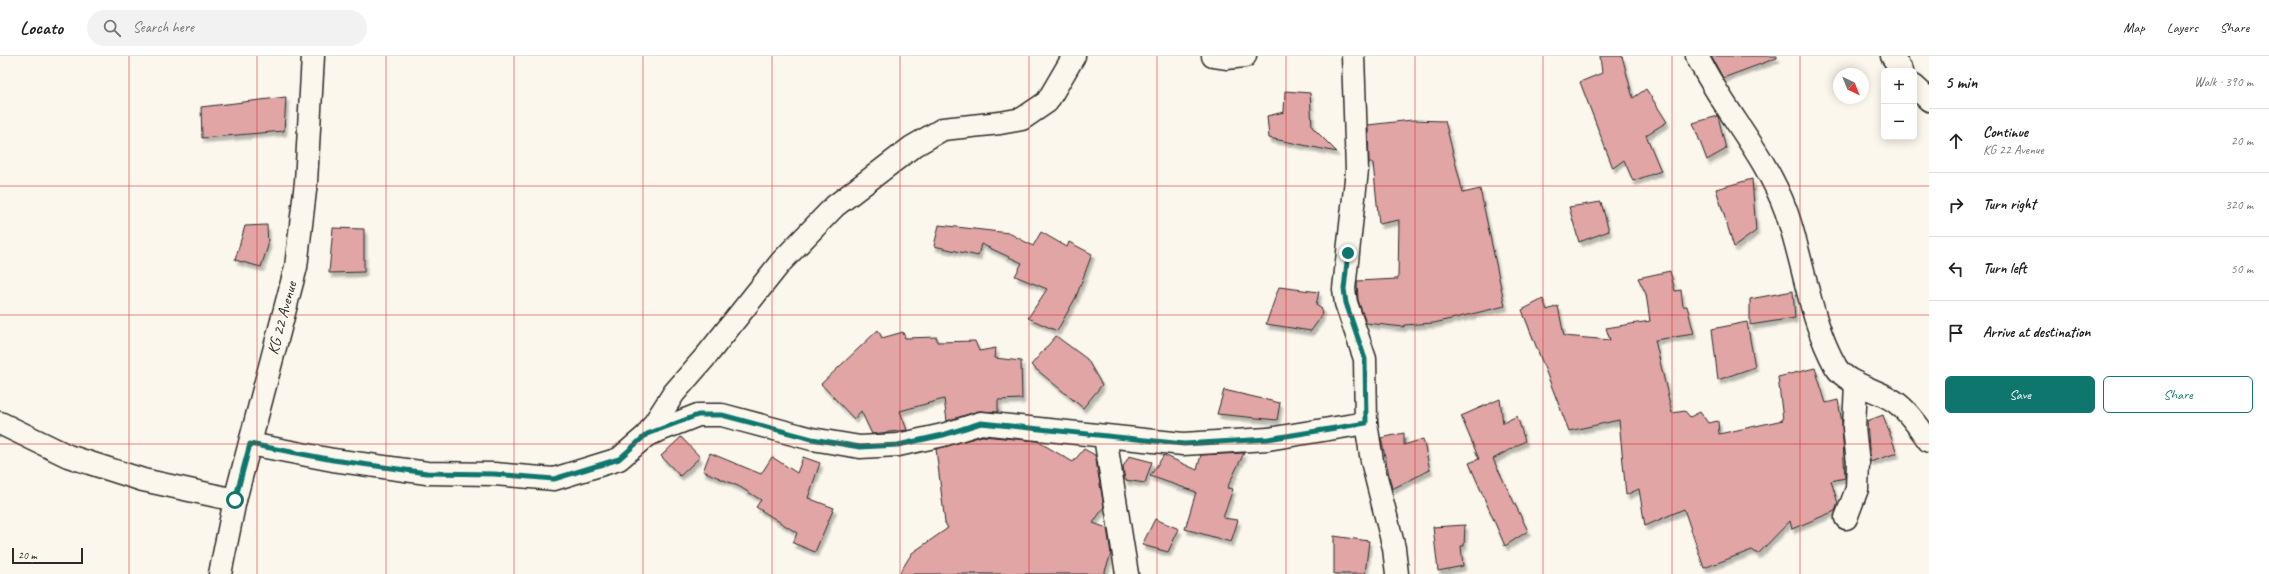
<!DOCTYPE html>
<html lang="en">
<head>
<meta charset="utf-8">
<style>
  :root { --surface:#fff; --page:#f2f2f2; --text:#222; --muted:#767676; --line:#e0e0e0; --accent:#0f766e }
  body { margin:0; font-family:Caveat,sans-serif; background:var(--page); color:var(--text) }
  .controls { position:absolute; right:12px; top:12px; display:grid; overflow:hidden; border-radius:6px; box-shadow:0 2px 10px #0003 }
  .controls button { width:36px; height:36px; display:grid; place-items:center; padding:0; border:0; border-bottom:1px solid var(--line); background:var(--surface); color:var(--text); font:20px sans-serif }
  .compass { position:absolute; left:1833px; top:12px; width:36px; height:36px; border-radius:50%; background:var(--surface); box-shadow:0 2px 10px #0003; rotate:137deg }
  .scale { position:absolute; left:12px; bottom:10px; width:71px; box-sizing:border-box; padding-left:4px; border:2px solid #2b2b2b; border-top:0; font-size:11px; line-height:14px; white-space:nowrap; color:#2b2b2b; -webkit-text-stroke:3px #fbf7ec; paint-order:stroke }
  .stop { position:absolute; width:12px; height:12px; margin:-9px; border:3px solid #0f766e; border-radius:50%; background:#fff }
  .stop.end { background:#0f766e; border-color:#fff; box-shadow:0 1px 4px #0008 }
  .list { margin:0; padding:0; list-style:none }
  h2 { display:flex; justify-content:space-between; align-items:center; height:52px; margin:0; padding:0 16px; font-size:17px }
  h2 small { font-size:13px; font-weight:400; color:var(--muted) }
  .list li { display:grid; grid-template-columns:26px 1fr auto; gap:12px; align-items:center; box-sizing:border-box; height:64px; padding:0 16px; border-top:1px solid var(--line) }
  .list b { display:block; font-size:15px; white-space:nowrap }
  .list p { margin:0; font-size:13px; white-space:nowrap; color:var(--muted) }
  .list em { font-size:13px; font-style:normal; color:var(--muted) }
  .actions { display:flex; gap:8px; padding:12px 16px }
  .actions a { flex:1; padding:9px 0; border:1px solid var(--accent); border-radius:6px; text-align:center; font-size:14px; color:var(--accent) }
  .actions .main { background:var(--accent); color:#fff }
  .icon { flex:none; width:22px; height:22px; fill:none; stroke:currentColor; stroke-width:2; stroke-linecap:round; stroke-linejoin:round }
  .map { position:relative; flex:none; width:1929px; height:518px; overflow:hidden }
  header { display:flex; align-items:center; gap:24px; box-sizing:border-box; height:56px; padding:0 20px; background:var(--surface); border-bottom:1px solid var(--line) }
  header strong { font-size:19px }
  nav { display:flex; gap:22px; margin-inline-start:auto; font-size:14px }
  .search { width:280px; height:36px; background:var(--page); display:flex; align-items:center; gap:10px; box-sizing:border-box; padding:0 14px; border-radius:22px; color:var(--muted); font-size:15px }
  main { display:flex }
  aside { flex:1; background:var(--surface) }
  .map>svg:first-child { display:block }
</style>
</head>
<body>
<header>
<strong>Locato</strong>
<div class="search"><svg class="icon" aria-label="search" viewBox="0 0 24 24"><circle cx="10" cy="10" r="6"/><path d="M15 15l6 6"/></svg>Search here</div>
<nav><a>Map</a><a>Layers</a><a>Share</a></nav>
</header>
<main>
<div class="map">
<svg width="1929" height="518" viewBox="0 0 1929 518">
  <defs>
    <filter id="shadow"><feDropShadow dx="2.5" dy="4.5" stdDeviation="1" flood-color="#0004"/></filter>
  </defs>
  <rect width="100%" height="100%" fill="#fbf7ec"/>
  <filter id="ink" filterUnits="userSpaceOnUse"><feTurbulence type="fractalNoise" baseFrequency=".025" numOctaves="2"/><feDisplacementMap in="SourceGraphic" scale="8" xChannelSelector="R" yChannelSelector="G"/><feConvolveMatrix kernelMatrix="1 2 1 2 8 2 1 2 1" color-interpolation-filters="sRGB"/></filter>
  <g filter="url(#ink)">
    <!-- building -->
    <g fill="#e0a5a4" stroke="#2b2b2b" filter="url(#shadow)">
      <path d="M 1600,0 L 1622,0 L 1633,42 L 1646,33 L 1667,66 L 1646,79 L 1661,115 L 1633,125 L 1624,104 L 1613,112 L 1580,26 L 1602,17 Z"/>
      <path d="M 1711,0 L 1777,0 L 1777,2 L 1723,22 Z"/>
      <path d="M 1285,35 L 1310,37 L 1312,71 L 1337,96 L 1269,82 L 1267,60 L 1284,56 Z"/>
      <path d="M 286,41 L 284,75 L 202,82 L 201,51 Z"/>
      <path d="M 1718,60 L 1726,93 L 1707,104 L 1693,67 Z"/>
      <path d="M 1412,64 L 1445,65 L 1463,137 L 1480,133 L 1505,250 L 1434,267 L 1404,269 L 1404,271 L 1366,267 L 1358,244 L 1357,225 L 1398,223 L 1399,164 L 1379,168 L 1373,107 L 1369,107 L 1368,69 Z"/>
      <path d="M 1752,123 L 1756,175 L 1734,191 L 1716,133 Z"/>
      <path d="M 1601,146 L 1609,175 L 1579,186 L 1569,151 Z"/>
      <path d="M 267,169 L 268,190 L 261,211 L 235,204 L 245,170 Z"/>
      <path d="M 939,169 L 1009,177 L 1033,190 L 1041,176 L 1067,191 L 1069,186 L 1092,198 L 1076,241 L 1057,275 L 1028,262 L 1047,233 L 1015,220 L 1022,207 L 981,188 L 978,200 L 934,190 Z"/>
      <path d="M 333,172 L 364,173 L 364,216 L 329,217 Z"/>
      <path d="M 1670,215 L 1675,235 L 1681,234 L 1683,250 L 1687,250 L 1694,278 L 1655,284 L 1672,357 L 1685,355 L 1690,361 L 1700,356 L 1708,367 L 1718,365 L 1719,378 L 1783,364 L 1778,321 L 1815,312 L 1826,347 L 1838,344 L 1842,367 L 1845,422 L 1831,425 L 1838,447 L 1835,455 L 1792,473 L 1790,465 L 1758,498 L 1752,494 L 1704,512 L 1684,453 L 1645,470 L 1639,433 L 1626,439 L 1619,364 L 1569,375 L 1522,254 L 1543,243 L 1547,254 L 1558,250 L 1564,280 L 1610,284 L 1606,272 L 1650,265 L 1646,238 L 1638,222 Z"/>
      <path d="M 1279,231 L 1319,236 L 1316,249 L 1322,253 L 1321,261 L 1311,275 L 1266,268 Z"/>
      <path d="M 1793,235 L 1795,262 L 1750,269 L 1750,243 Z"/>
      <path d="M 1747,266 L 1755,311 L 1718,324 L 1712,273 Z"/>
      <path d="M 878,274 L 882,282 L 903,276 L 905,282 L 937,281 L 937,286 L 975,285 L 979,295 L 996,292 L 995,302 L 1021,305 L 1022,343 L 998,344 L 998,356 L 978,355 L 947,365 L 944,343 L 900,355 L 907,374 L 872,378 L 861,355 L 854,363 L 821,328 Z"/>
      <path d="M 1056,280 L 1087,303 L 1102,329 L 1083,352 L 1031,309 Z"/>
      <path d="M 1224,334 L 1280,347 L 1277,364 L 1217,358 Z"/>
      <path d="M 1500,343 L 1503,367 L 1517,360 L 1525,385 L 1493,403 L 1528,475 L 1505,490 L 1469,407 L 1479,403 L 1461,360 Z"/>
      <path d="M 1883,359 L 1897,397 L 1870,406 L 1867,365 Z"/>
      <path d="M 1404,377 L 1404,389 L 1423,383 L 1430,414 L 1392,433 L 1381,382 Z"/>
      <path d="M 982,380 L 1037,385 L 1073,406 L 1084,393 L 1095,399 L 1104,451 L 1093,467 L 1107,472 L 1111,498 L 1104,518 L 899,518 L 912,497 L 948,472 L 945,467 L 936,393 Z"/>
      <path d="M 681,381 L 700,401 L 680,420 L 661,400 Z"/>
      <path d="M 710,397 L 761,418 L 772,401 L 797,417 L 803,401 L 820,407 L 808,442 L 834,452 L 815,496 L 793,487 L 797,477 L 756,451 L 761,444 L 740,431 L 703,415 Z"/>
      <path d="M 1244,397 L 1227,432 L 1233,433 L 1223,462 L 1238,464 L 1231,486 L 1185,473 L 1196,436 L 1150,420 L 1164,399 L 1197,414 L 1201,399 Z"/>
      <path d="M 1129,400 L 1152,406 L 1145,427 L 1125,424 L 1123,411 Z"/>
      <path d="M 1155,463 L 1179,473 L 1168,496 L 1142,489 Z"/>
      <path d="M 1465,469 L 1464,490 L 1461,490 L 1463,510 L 1438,515 L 1433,471 Z"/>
      <path d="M 1334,480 L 1369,485 L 1365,518 L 1334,518 Z"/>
    </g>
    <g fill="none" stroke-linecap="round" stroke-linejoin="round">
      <!-- minor casing -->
      <g stroke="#2b2b2b" stroke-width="25">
        <g id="minor">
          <path d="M 1213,0 L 1226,2 L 1245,0"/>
          <path d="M 1353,0 L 1357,114 L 1344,233 L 1346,247 L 1365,303 L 1366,367 L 1372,405 L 1394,492 L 1397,518"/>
          <path d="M 1697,0 C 1723,54 1766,99 1786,155 C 1804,206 1809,263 1836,311 C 1848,330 1882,334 1898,348 C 1910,357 1920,373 1929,385"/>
          <path d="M 1892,0 L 1902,15"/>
          <path d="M 1914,30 L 1929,44"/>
          <path d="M 0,367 L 68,400 L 143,424 L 235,444"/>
          <path d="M 647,379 L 674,337 L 707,299 L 781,206 L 835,150 L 912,91 L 943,73 L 1000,67 L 1022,63 L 1047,46 L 1074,0"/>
          <path d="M 1105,381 L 1127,518"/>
          <path d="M 250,388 L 333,404 L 427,417 L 494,418 L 554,423 L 619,403 L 647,379 L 698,359 L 722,359 L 812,383 L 860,391 L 898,389 L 943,379 L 981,367 L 1183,388 L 1268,383 L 1366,367"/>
          <path d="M 1846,462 L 1857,433 L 1858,407 L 1854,372 L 1856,327"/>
          <path d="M 220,518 L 235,444 L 296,211 L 306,126 L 313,0"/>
        </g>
      </g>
      <!-- minor -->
      <use href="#minor" stroke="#fbf7ec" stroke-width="22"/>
    </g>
  </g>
  <g fill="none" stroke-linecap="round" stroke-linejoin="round" filter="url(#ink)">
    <!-- route -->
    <path stroke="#0f766e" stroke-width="5" d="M 235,444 L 250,388 L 333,404 L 427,417 L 494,418 L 554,423 L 619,403 L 647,378 L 698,359 L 722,359 L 812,383 L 860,391 L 898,389 L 943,379 L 981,367 L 1184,388 L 1268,383 L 1366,367 L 1365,303 L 1346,247 L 1344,233 L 1348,197"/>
  </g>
  <!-- grid -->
  <path fill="none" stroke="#d62828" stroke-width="1" stroke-opacity="0.55" d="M 129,0 L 129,518M 257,0 L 257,518M 386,0 L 386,518M 514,0 L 514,518M 643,0 L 643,518M 772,0 L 772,518M 900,0 L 900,518M 1029,0 L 1029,518M 1157,0 L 1157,518M 1286,0 L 1286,518M 1415,0 L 1415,518M 1543,0 L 1543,518M 1672,0 L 1672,518M 1800,0 L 1800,518M 0,130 L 1929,130M 0,259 L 1929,259M 0,388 L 1929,388"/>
  <g text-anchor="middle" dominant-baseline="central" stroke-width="3" stroke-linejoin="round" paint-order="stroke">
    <!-- street labels -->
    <g font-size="16" fill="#2b2b2b" stroke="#fbf7ec">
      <text transform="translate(282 262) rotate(-75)">KG 22 Avenue</text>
    </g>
  </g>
</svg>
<div class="controls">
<button>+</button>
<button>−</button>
</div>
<svg class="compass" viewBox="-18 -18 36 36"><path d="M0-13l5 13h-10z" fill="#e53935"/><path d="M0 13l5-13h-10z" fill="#767676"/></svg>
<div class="scale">20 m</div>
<div class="stop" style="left:235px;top:444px"></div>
<div class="stop end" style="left:1348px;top:197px"></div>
</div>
<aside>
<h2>5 min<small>Walk · 390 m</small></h2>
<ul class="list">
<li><svg class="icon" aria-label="ahead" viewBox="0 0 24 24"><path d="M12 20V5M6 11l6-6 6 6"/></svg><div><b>Continue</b><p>KG 22 Avenue</p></div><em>20 m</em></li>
<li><svg class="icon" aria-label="right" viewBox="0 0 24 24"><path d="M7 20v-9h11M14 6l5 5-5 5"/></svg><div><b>Turn right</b></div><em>320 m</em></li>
<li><svg class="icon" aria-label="left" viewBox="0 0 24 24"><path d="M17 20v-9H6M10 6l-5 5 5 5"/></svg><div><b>Turn left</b></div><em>50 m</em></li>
<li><svg class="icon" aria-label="arrive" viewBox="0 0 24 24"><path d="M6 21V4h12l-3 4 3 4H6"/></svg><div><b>Arrive at destination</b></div></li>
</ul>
<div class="actions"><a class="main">Save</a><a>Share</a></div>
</aside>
</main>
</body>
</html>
